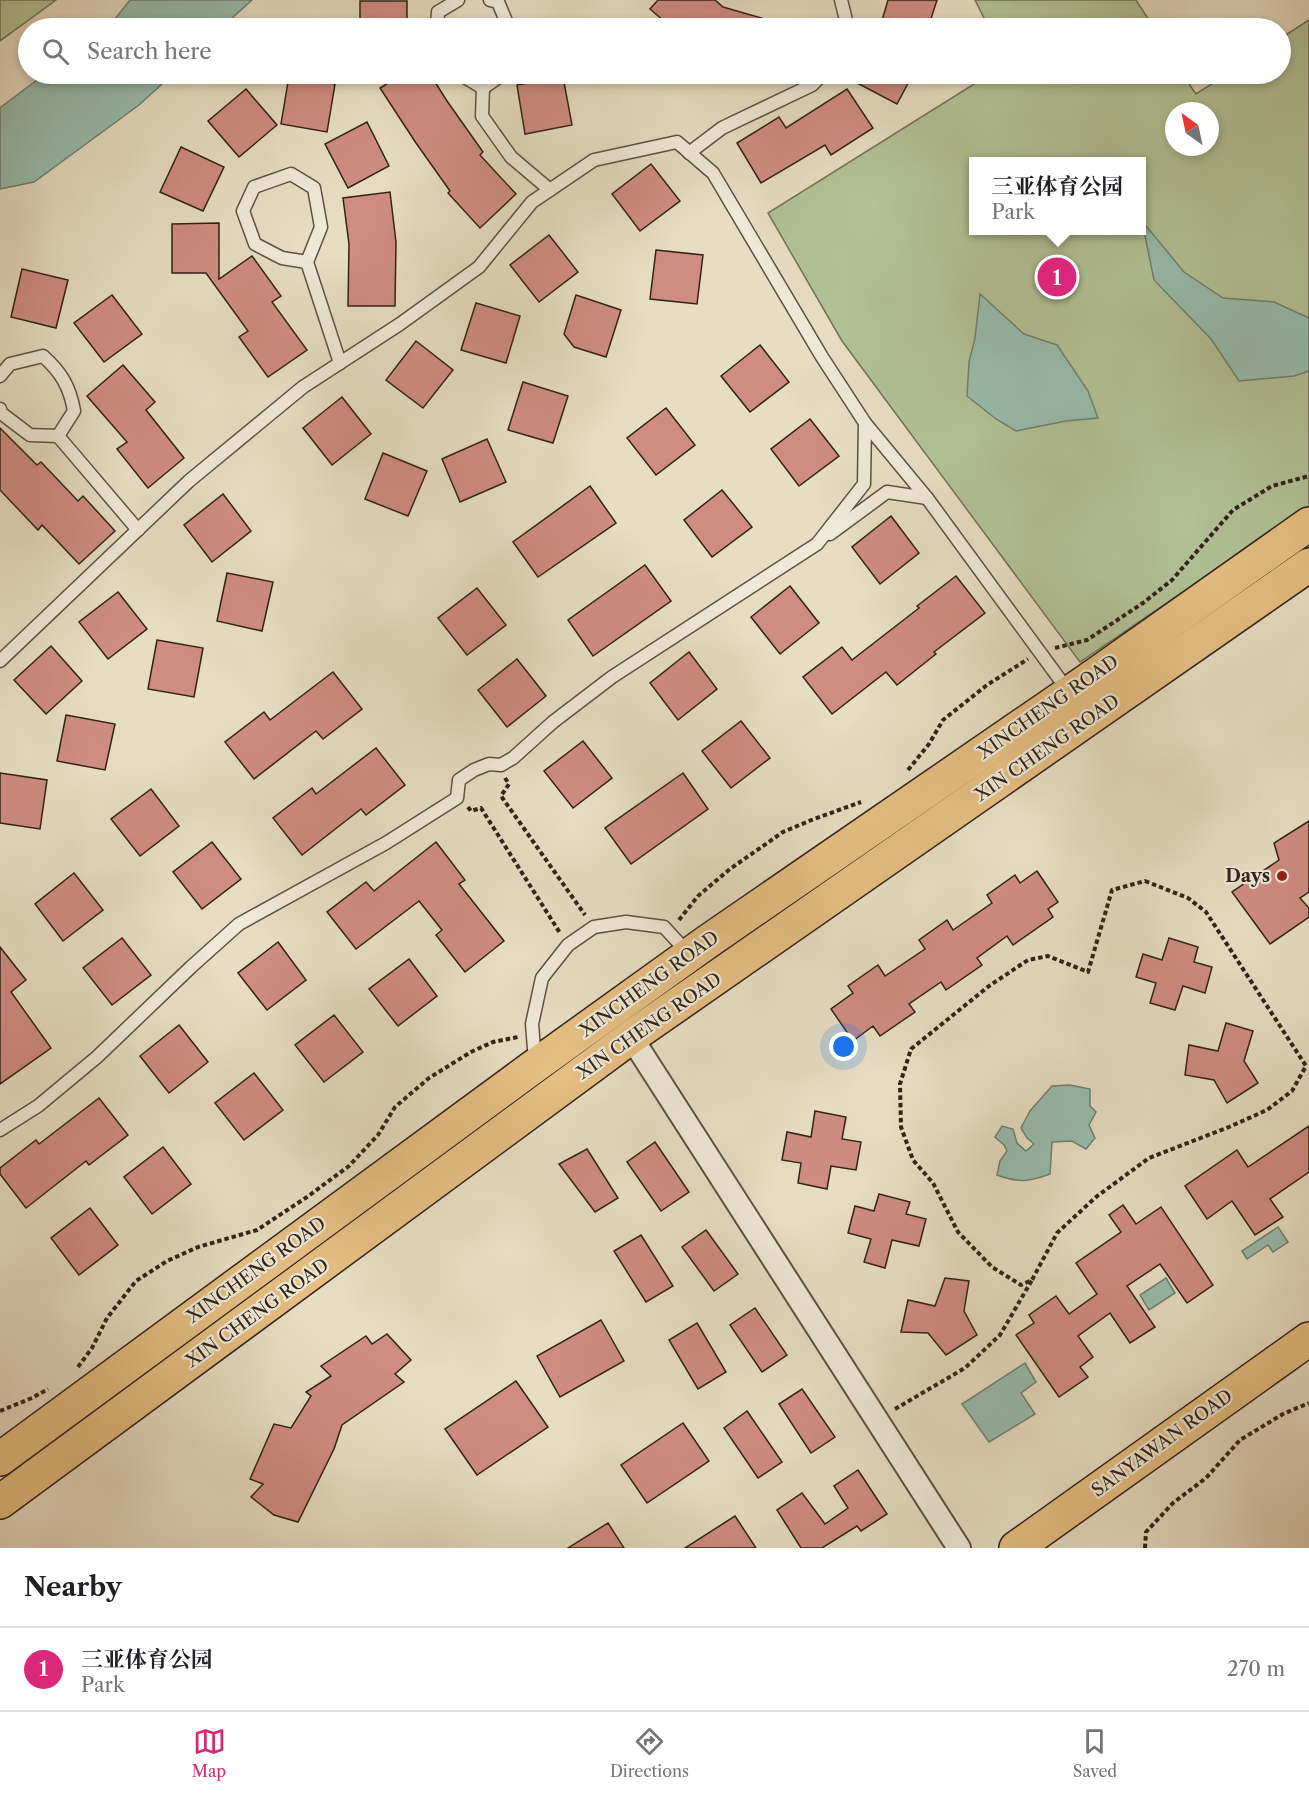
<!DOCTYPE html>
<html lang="en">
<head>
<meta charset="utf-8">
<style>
  :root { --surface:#fff; --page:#f2f2f2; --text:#202124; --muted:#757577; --line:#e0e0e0; --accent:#db2777 }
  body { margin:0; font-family:"Libre Caslon Text","Noto Serif SC",serif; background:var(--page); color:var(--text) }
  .compass { position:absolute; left:1165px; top:102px; width:54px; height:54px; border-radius:50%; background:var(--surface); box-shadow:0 3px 9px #0003; rotate:327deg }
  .you { position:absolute; left:844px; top:1047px; width:21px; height:21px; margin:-15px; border:4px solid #fff; border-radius:50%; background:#1a73e8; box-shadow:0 0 0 9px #1a73e833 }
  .badge { display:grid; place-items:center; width:39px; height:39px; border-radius:50%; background:var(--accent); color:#fff; font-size:20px; font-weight:700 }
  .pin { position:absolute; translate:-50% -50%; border:3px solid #fff; box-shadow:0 2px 6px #0006 }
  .popup { position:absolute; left:969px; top:157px; width:177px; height:78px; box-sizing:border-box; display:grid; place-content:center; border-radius:0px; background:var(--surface); filter:drop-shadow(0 2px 4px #0005); font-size:20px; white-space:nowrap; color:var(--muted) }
  .popup b { font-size:22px; color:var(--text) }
  .popup::after { content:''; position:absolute; left:50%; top:100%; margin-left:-12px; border:12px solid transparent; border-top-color:var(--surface) }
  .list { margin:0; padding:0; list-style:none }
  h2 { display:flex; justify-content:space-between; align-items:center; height:78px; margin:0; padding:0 24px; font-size:26px }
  h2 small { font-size:20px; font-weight:400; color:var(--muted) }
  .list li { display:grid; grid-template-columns:39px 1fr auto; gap:18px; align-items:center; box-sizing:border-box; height:84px; padding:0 24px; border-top:2px solid var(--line) }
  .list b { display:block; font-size:22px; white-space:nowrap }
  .list p { margin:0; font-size:20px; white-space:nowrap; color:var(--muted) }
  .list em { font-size:20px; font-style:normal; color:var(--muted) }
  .icon { flex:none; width:33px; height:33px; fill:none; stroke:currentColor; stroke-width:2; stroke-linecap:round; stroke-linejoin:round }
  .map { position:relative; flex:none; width:1309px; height:1548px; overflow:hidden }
  .search { position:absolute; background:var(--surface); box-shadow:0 3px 9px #0003; left:18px; right:18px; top:18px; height:66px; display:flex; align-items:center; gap:15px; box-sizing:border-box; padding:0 21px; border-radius:33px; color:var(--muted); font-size:22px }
  .sheet { height:162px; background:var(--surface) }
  nav { display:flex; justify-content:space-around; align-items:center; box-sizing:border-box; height:84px; border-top:2px solid var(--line); background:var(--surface); font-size:16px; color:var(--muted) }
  nav a { display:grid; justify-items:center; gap:3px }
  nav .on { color:var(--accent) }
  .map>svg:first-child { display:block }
</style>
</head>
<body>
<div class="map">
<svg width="1309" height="1548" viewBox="0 0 1309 1548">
  <rect width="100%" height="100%" fill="#e7ddc3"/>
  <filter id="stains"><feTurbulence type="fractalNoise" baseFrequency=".00333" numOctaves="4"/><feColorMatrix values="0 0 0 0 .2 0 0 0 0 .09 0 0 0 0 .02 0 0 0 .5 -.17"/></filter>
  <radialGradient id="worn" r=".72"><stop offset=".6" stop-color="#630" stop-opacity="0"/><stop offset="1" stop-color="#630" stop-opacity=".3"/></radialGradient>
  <!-- green -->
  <g fill="#b2c296" stroke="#727257" stroke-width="1.5" fill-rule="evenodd">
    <path d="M 0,0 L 56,0 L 0,41 Z"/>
    <path d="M 975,0 L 1136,0 L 1154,28 L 989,28 Z"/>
    <path d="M 1309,20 L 1309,506 L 1080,662 L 842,341 L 768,213 L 990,74 L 1182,74 L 1196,94 L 1227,74 L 1280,74 L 1281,38 ZM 1174,111 L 1210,111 L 1210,147 L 1174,147 ZM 973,162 L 1141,162 L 1141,230 L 973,230 Z"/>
  </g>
  <!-- water -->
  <g fill="#98bdad" stroke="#6f7f71" stroke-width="1.5">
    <path d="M 130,0 L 252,0 L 221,28 L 103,28 L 115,19 Z"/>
    <path d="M 45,74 L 173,74 L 139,105 L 34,182 L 0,189 L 0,108 Z"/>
    <path d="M 1142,221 L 1184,272 L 1223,298 L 1274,302 L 1309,318 L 1309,371 L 1294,376 L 1239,381 L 1211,339 L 1154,280 Z"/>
    <path d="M 980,294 L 1024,334 L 1057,345 L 1088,391 L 1098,418 L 1066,421 L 1016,431 L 996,419 L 967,396 L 969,362 L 975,338 Z"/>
    <path d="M 1070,1085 L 1090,1089 L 1090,1106 L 1096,1112 L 1089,1125 L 1095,1138 L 1086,1149 L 1072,1141 L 1052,1142 L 1050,1174 C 1029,1182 1018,1183 997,1175 L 1000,1161 L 1007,1151 L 1004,1145 L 995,1137 L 1002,1126 L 1013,1129 L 1017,1143 L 1026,1151 L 1034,1144 L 1027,1138 L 1021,1128 L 1030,1111 L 1052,1086 Z"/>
    <path d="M 1278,1227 L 1288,1242 L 1273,1252 L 1268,1245 L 1247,1259 L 1242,1251 Z"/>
    <path d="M 1166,1278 L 1175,1293 L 1149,1310 L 1140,1295 Z"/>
    <path d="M 1025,1363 L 1036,1382 L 1021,1393 L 1035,1414 L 989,1442 L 962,1404 Z"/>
  </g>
  <!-- building -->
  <g fill="#cf8c83" stroke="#312218" stroke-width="1.5">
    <path d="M 658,0 L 715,0 L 723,7 L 782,24 L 782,28 L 672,28 L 650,9 Z"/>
    <path d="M 888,0 L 937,0 L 928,28 L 897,28 L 881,24 Z"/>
    <rect x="360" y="1" width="47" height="27"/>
    <path d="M 403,74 L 430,74 L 447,101 L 483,152 L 480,155 L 516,194 L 480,228 L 448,193 L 450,191 L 416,143 L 380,88 Z"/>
    <path d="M 840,74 L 913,74 L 897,104 Z"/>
    <path d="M 289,76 L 335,84 L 327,132 L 281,124 Z"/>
    <path d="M 563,77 L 572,125 L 525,134 L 517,85 Z"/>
    <path d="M 246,89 L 277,125 L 239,157 L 208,121 Z"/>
    <path d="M 847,89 L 873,128 L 831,155 L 825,145 L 761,183 L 737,143 L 779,117 L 786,128 Z"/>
    <path d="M 367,122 L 389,166 L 348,188 L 325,144 Z"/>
    <path d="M 181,147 L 224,167 L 203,211 L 160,192 Z"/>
    <path d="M 651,164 L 680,201 L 640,231 L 612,194 Z"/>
    <path d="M 390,192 L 396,242 L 395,306 L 348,306 L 349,244 L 343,198 Z"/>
    <path d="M 219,223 L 219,279 L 252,256 L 281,296 L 272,302 L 307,350 L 268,377 L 239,337 L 248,331 L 206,273 L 172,273 L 172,224 Z"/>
    <path d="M 549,235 L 578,272 L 539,302 L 510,265 Z"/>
    <path d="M 656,250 L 703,255 L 697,304 L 650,299 Z"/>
    <path d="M 22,269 L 68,280 L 56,328 L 11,317 Z"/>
    <path d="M 112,295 L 142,334 L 104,362 L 74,323 Z"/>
    <path d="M 576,295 L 621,310 L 606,357 L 574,347 L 564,334 Z"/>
    <path d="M 476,303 L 520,316 L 506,363 L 461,350 Z"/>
    <path d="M 416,341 L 453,370 L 423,408 L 386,380 Z"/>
    <path d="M 760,345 L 789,382 L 750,412 L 721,376 Z"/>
    <path d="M 123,365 L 155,402 L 146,410 L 184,458 L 148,488 L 117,449 L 127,442 L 87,396 Z"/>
    <path d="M 523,382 L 568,396 L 553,443 L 508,430 Z"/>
    <path d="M 342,397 L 371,434 L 332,465 L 303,428 Z"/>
    <path d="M 666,408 L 695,445 L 656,475 L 627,438 Z"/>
    <path d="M 810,419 L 839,456 L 799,486 L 771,449 Z"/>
    <path d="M 0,428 L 37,465 L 41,462 L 78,501 L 83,496 L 115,531 L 79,564 L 42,525 L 38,530 L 0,490 Z"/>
    <path d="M 487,439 L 506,482 L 460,502 L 442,459 Z"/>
    <path d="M 383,453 L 427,471 L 408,516 L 365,499 Z"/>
    <path d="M 590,486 L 616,523 L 538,577 L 513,542 Z"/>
    <path d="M 722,490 L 752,527 L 712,557 L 684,520 Z"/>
    <path d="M 223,494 L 251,531 L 212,562 L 184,525 Z"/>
    <path d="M 891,516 L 919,553 L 880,584 L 852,547 Z"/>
    <path d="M 645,565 L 671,601 L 593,656 L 568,620 Z"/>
    <path d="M 227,573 L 273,582 L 262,631 L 217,621 Z"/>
    <path d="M 956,576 L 985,613 L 934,652 L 936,654 L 897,685 L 886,672 L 832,714 L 803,677 L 842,647 L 852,660 L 919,608 L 917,606 Z"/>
    <path d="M 790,586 L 819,623 L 780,654 L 751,617 Z"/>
    <path d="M 477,588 L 506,625 L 467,655 L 438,618 Z"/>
    <path d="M 118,592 L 147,629 L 108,659 L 79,622 Z"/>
    <path d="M 157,640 L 203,648 L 194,697 L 148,689 Z"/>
    <path d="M 51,646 L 82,681 L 46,714 L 14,680 Z"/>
    <path d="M 689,652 L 717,689 L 678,720 L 650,683 Z"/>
    <path d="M 517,659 L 546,696 L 507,727 L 478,690 Z"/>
    <path d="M 333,672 L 362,709 L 323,739 L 316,731 L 254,779 L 225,742 L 264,712 L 270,720 Z"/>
    <path d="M 66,715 L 115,724 L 105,770 L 57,761 Z"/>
    <path d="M 741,721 L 770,758 L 731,788 L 702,751 Z"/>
    <path d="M 583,741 L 612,778 L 573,808 L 544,771 Z"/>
    <path d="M 376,748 L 405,785 L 366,815 L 361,809 L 302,855 L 273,818 L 312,788 L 316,794 Z"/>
    <path d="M 0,773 L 47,780 L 40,829 L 0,823 Z"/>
    <path d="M 683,773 L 708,809 L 631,864 L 605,828 Z"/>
    <path d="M 151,789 L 179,826 L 140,856 L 111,819 Z"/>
    <path d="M 1309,821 L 1309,892 L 1300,898 L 1309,908 L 1309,917 L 1270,944 L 1232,892 L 1279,860 L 1274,843 Z"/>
    <path d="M 212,842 L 241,879 L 202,909 L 173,872 Z"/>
    <path d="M 436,842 L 465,880 L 459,884 L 504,941 L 465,972 L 436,935 L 442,930 L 419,901 L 356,949 L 327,912 L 366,882 L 374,891 Z"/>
    <path d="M 1037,871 L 1058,902 L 1048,909 L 1053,917 L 1013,945 L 1007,936 L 977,958 L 982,965 L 946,990 L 941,982 L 909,1004 L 915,1012 L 880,1036 L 873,1026 L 853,1041 L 831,1009 L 853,993 L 848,986 L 878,965 L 885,976 L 925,949 L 919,940 L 947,920 L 953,930 L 992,903 L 987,895 L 1015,875 L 1020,883 Z"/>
    <path d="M 74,873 L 103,910 L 63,941 L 35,904 Z"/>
    <path d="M 122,938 L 151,975 L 112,1005 L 83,968 Z"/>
    <path d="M 1169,938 L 1198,947 L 1194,962 L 1212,967 L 1205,993 L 1183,986 L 1175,1010 L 1150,1003 L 1156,983 L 1136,977 L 1143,954 L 1162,960 Z"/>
    <path d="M 278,942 L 306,980 L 267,1010 L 238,973 Z"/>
    <path d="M 0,947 L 26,980 L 11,992 L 51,1048 L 0,1084 Z"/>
    <path d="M 409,959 L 437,996 L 398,1026 L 369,989 Z"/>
    <path d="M 334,1015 L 363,1052 L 324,1082 L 295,1045 Z"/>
    <path d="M 1226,1023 L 1253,1031 L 1244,1061 L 1258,1083 L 1227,1103 L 1214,1080 L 1185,1075 L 1189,1045 L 1218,1051 Z"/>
    <path d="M 179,1025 L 208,1062 L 169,1093 L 140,1056 Z"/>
    <path d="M 254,1073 L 283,1110 L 244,1140 L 215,1103 Z"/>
    <path d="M 99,1098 L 128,1135 L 89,1165 L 86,1161 L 26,1208 L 0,1174 L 0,1168 L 36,1140 L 39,1144 Z"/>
    <path d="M 815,1111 L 846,1117 L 842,1139 L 861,1142 L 856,1170 L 831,1166 L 827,1189 L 798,1183 L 801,1163 L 782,1160 L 787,1132 L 811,1137 Z"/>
    <path d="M 1309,1126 L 1309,1172 L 1270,1199 L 1283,1217 L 1255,1235 L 1232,1201 L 1207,1219 L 1185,1186 L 1237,1150 L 1248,1167 Z"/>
    <path d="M 655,1142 L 689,1192 L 661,1211 L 627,1162 Z"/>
    <path d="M 163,1147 L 191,1184 L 152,1214 L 124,1177 Z"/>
    <path d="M 587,1149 L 618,1198 L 595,1212 L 559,1164 Z"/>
    <path d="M 879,1194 L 910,1202 L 906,1214 L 926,1219 L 919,1246 L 892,1240 L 885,1268 L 864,1262 L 871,1239 L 848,1233 L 855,1206 L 874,1211 Z"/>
    <path d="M 1123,1205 L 1136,1224 L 1161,1207 L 1213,1285 L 1187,1303 L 1160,1264 L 1127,1286 L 1155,1327 L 1130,1343 L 1110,1313 L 1078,1336 L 1093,1357 L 1080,1367 L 1088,1377 L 1059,1397 L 1016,1335 L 1034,1323 L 1029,1315 L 1056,1296 L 1069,1314 L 1097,1294 L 1076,1263 L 1121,1232 L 1109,1215 Z"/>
    <path d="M 90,1208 L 118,1245 L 79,1275 L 51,1238 Z"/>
    <path d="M 706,1230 L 738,1274 L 714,1291 L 682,1247 Z"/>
    <path d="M 641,1235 L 673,1286 L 646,1302 L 614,1251 Z"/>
    <path d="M 945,1278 L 969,1281 L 964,1311 L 977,1335 L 946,1355 L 928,1333 L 901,1332 L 908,1300 L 935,1306 Z"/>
    <path d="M 755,1308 L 787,1355 L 762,1372 L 730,1325 Z"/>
    <path d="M 601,1320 L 624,1361 L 560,1397 L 537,1356 Z"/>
    <path d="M 697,1323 L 726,1372 L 698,1389 L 669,1340 Z"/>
    <path d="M 387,1334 L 411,1360 L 395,1374 L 404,1382 L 342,1425 L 334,1449 L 298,1522 L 274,1515 L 251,1497 L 263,1484 L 250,1479 L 274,1424 L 291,1428 L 311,1396 L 306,1392 L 331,1376 L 321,1366 L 366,1336 L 372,1344 Z"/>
    <path d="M 516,1381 L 548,1427 L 477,1475 L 445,1429 Z"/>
    <path d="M 802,1389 L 835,1437 L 811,1453 L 779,1404 Z"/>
    <path d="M 747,1411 L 782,1462 L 758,1478 L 724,1428 Z"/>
    <path d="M 683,1423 L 709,1461 L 647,1503 L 621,1465 Z"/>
    <path d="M 858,1470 L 887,1514 L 861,1531 L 857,1526 L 822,1548 L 801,1548 L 777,1510 L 802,1493 L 825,1524 L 848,1508 L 834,1486 Z"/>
    <path d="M 735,1516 L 756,1548 L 685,1548 Z"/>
    <path d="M 608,1523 L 624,1548 L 568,1548 Z"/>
  </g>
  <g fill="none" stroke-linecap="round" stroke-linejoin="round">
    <!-- service casing -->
    <g stroke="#5e5143" stroke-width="15">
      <g id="service">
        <path d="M 490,0 L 498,2 L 509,28"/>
        <path d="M 841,0 L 848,28"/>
        <path d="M 437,28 L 438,12 L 458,0"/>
        <path d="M 460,74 L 483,88"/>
        <path d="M 483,88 L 482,116 L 511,157 L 550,190"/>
        <path d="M 483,88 L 503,74"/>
        <path d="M 689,153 L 722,128 L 812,85 L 823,74"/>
        <path d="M 307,262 L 282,258 L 255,244 L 243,211 L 254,187 L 291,174 L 314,188 L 321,227 L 307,262 L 340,363"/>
        <path d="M 0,376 L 10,364 L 43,356 C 61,372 70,387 74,411 L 58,436"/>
        <path d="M 0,409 L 1,413 L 30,435 L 58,436 L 138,530"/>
        <path d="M 865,423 L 927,498 L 1069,692"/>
        <path d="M 830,534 L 887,492 L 927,498"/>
        <path d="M 0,661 L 189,481 L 303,387 L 400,324 L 479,267 L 532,202 L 594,160 L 677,142 L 713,173 L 822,357 L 865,423 L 864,484 L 817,544 L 612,677 L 553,722 L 513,758 L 501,765 L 489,764 L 474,770 L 459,780 L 457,798 L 386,843 L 239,924 L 191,967 L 97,1057 L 38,1106 L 0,1130"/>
        <path d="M 535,1061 L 532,1024 L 542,978 L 568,945 L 594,927 L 626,922 L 664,927 L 688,953"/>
      </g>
    </g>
    <!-- minor casing -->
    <g stroke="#5e5143" stroke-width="26">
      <path id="minor" d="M 631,1037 L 959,1548"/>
    </g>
    <!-- primary casing -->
    <g stroke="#312218" stroke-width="36">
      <g id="primary">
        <path d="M 0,1459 L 536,1065 L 707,942 L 1088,680 L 1309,524"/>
        <path d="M 0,1502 L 631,1037 L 1309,565"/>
        <path d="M 1016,1548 L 1309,1339"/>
      </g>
    </g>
    <!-- path -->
    <g stroke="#312218" stroke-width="4" stroke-dasharray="4.5 3" stroke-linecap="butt">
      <path d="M 1055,648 L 1087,640 L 1143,603 L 1172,580 L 1233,510 L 1272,486 L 1309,476"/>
      <path d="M 908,770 L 929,744 L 943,720 L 987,685 L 1028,659"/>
      <path d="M 505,778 L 509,784 L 501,796 L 585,915"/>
      <path d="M 468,807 L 471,811 L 481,808 L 560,933"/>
      <path d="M 1145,881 L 1188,898 L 1206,912 L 1306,1066 L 1292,1091 L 1267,1110 L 1229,1127 L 1149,1158 L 1096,1197 L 1057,1233 L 1032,1280 L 1021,1285 L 992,1267 L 958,1232 L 933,1183 L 913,1160 L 901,1127 L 900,1084 L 911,1049 L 989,986 L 1028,960 L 1048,956 L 1088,972 L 1112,890 Z"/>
      <path d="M 679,920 L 698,896 L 730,869 L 783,832 L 814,819 L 861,802"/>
      <path d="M 78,1367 L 92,1348 L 107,1318 L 136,1281 L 167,1261 L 198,1247 L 257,1230 L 307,1197 L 349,1166 L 378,1135 L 395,1107 L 429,1078 L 471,1052 L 493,1042 L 518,1037"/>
      <path d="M 895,1409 L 965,1368 L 1000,1335 L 1032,1280"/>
      <path d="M 0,1411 L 32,1398 L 48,1389"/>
      <path d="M 1145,1548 L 1146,1532 L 1173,1503 L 1206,1478 L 1240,1440 L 1283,1414 L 1309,1403"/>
    </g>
    <!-- service -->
    <use href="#service" stroke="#efe9d8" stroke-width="12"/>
    <!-- minor -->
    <use href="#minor" stroke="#efe9d8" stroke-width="22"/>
    <!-- primary -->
    <use href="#primary" stroke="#e4be82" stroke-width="33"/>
  </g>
  <!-- markers -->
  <circle fill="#8f2418" stroke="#efe9d8" stroke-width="2" cx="1282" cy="876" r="6"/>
  <g text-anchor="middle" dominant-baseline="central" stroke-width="4.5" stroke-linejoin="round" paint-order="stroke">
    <!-- street labels -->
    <g font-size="18" fill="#312218" stroke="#efe9d8">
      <text transform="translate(1048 707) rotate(-35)">XINCHENG ROAD</text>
      <text transform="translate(1047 748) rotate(-35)">XIN CHENG ROAD</text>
      <text transform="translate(649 984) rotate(-36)">XINCHENG ROAD</text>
      <text transform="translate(649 1026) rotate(-35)">XIN CHENG ROAD</text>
      <text transform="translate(256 1270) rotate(-36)">XINCHENG ROAD</text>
      <text transform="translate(257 1313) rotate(-36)">XIN CHENG ROAD</text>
      <text transform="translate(1162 1443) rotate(-36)">SANYAWAN ROAD</text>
    </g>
    <!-- poi labels -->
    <g font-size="18" font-weight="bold" fill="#312218" stroke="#efe9d8" text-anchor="end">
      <text x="1270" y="876">Days</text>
    </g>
  </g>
  <rect width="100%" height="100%" filter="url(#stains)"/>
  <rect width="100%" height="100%" fill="url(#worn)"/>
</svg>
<svg class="compass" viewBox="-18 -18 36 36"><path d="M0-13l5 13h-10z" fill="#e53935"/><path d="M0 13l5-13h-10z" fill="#757577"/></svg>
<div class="you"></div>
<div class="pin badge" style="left:1057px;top:277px">1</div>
<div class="popup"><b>三亚体育公园</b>Park</div>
<div class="search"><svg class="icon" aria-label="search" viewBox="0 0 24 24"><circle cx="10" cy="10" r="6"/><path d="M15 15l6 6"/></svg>Search here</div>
</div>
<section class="sheet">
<h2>Nearby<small></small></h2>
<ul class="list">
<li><span class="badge">1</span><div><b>三亚体育公园</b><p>Park</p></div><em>270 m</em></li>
</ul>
</section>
<nav>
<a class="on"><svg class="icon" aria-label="map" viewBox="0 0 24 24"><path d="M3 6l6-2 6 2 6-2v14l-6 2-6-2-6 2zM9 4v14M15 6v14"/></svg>Map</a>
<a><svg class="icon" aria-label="directions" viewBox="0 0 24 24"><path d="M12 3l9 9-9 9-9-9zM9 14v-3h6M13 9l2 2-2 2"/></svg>Directions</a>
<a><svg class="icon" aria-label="saved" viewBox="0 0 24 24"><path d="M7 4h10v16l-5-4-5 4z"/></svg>Saved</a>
</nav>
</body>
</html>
